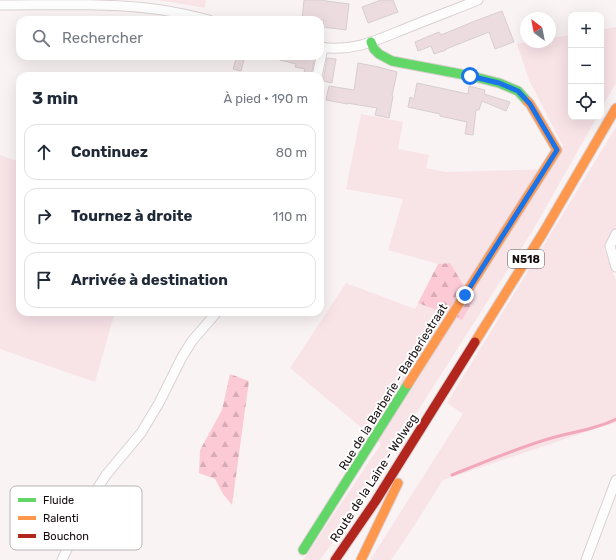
<!DOCTYPE html>
<html lang="fr">
<head>
<meta charset="utf-8">
<style>
  :root { --surface:#fff; --page:#f6f6f7; --text:#1f2937; --muted:#747a83; --line:#e0e1e3 }
  body { margin:0; font-family:Rubik,sans-serif; background:var(--page); color:var(--text) }
  .controls { position:absolute; right:12px; top:12px; display:grid; overflow:hidden; border-radius:8px; box-shadow:0 4px 16px #0002 }
  .controls button { width:36px; height:36px; display:grid; place-items:center; padding:0; border:0; border-bottom:1px solid var(--line); background:var(--surface); color:var(--text); font:20px sans-serif }
  .compass { position:absolute; left:520px; top:12px; width:36px; height:36px; border-radius:50%; background:var(--surface); box-shadow:0 4px 16px #0002; rotate:328deg }
  .stop { position:absolute; width:12px; height:12px; margin:-9px; border:3px solid #1a73e8; border-radius:50%; background:#fff }
  .stop.end { background:#1a73e8; border-color:#fff; box-shadow:0 1px 4px #0008 }
  .list { margin:0; padding:0; list-style:none }
  h2 { display:flex; justify-content:space-between; align-items:center; height:52px; margin:0; padding:0 16px; font-size:17px }
  h2 small { font-size:13px; font-weight:400; color:var(--muted) }
  .list li { display:grid; grid-template-columns:26px 1fr auto; gap:12px; align-items:center; box-sizing:border-box; height:56px; margin:0 8px 8px; padding:0 8px; border:1px solid var(--line); border-radius:12px }
  .list b { display:block; font-size:15px; white-space:nowrap }
  .list em { font-size:13px; font-style:normal; color:var(--muted) }
  .icon { flex:none; width:22px; height:22px; fill:none; stroke:currentColor; stroke-width:2; stroke-linecap:round; stroke-linejoin:round }
  .map { position:relative; flex:none; width:616px; height:560px; overflow:hidden }
  .search { position:absolute; background:var(--surface); box-shadow:0 4px 16px #0002; left:16px; top:16px; width:308px; height:44px; display:flex; align-items:center; gap:10px; box-sizing:border-box; padding:0 14px; border-radius:12px; color:var(--muted); font-size:15px }
  .panel { position:absolute; background:var(--surface); box-shadow:0 4px 16px #0002; left:16px; top:72px; width:308px; height:244px; border-radius:12px }
  .map>svg:first-child { display:block }
</style>
</head>
<body>
<div class="map">
<svg width="616" height="560" viewBox="0 0 616 560">
  <defs>
    <pattern id="forest-firs" width="22" height="20" patternUnits="userSpaceOnUse"><rect width="22" height="20" fill="#fccad5"/><path d="M5 1l3.5 6h-7zM16 11l3.5 6h-7z" fill="#d7acb6"/></pattern>
  </defs>
  <rect width="100%" height="100%" fill="#faf3f4"/>
  <!-- grass -->
  <g fill="#f8e3e7">
    <path d="M 158,0 L 206,0 L 205,8 Z"/>
    <path d="M 616,27 L 616,83 L 601,109 L 601,30 Z"/>
    <path d="M 571,35 L 571,117 L 597,117 L 533,230 L 342,530 L 320,560 L 303,560 L 381,444 L 290,368 L 346,283 L 415,309 L 418,303 L 462,320 L 450,263 L 438,264 L 388,250 L 403,199 L 346,189 L 361,114 L 403,122 L 398,149 L 429,155 L 426,168 L 446,172 L 552,169 L 563,146 L 529,80 L 517,44 L 528,42 L 550,42 L 550,38 Z"/>
    <path d="M 616,127 L 616,241 L 604,248 L 616,280 L 616,422 L 443,480 L 412,529 L 391,560 L 370,560 L 463,414 L 447,403 Z"/>
    <path d="M 0,155 L 20,162 L 20,312 L 115,312 L 95,382 L 0,349 Z"/>
  </g>
  <!-- forest -->
  <g fill="url(#forest-firs)">
    <path d="M 450,263 L 473,301 L 462,320 L 418,303 L 438,264 Z"/>
    <path d="M 230,374 L 249,381 L 232,505 L 223,494 L 215,479 L 199,473 L 200,450 L 222,410 Z"/>
  </g>
  <g fill="none" stroke-linecap="round" stroke-linejoin="round">
    <!-- stream -->
    <path stroke="#f2a8ba" stroke-width="3" d="M 452,475 C 484,462 515,449 548,439 C 570,432 595,430 616,419"/>
  </g>
  <!-- building -->
  <g fill="#ecdcdf" stroke="#d7ced0">
    <path d="M 304,0 L 326,0 L 326,1 L 349,4 L 346,30 L 323,27 L 324,20 L 302,20 Z"/>
    <path d="M 381,0 L 393,0 L 398,12 L 368,23 L 362,7 Z"/>
    <path d="M 502,11 L 514,42 L 495,49 L 489,32 L 446,49 L 446,50 L 434,54 L 431,46 L 418,51 L 415,42 L 439,32 L 441,35 L 475,21 Z"/>
    <path d="M 237,56 L 245,56 L 241,71 L 233,69 Z"/>
    <path d="M 276,56 L 315,56 L 311,76 L 303,76 L 305,69 L 295,67 L 296,64 L 276,59 Z"/>
    <path d="M 327,58 L 336,59 L 332,83 L 323,81 Z"/>
    <path d="M 358,63 L 379,67 L 397,72 L 392,96 L 393,96 L 389,118 L 375,115 L 377,108 L 347,103 L 347,104 L 326,100 L 329,86 L 354,90 Z"/>
    <path d="M 417,83 L 468,94 L 469,86 L 485,90 L 484,94 L 510,102 L 506,111 L 482,101 L 479,110 L 476,110 L 473,135 L 465,134 L 467,122 L 440,116 L 440,114 L 408,107 L 410,97 L 414,99 Z"/>
  </g>
  <g fill="none" stroke-linecap="round" stroke-linejoin="round">
    <!-- street casing -->
    <g stroke="#d9d0d2" stroke-width="11">
      <g id="street">
        <path d="M 0,5 C 49,5 98,3 146,8 C 167,10 189,15 209,20"/>
        <path d="M 320,47 C 354,53 381,38 412,26 C 434,17 456,9 478,0"/>
        <path d="M 317,76 L 323,48"/>
        <path d="M 616,234 L 610,246 L 616,267"/>
        <path d="M 62,560 L 91,498 L 106,475 L 141,433 L 159,403 L 182,357 L 192,341 L 217,312"/>
        <path d="M 586,560 L 616,480"/>
      </g>
    </g>
    <!-- fast casing -->
    <g stroke="#d9d0d2" stroke-width="11">
      <g id="fast">
        <path d="M 371,42 L 374,49 L 379,54 L 392,61 L 471,76 L 499,83 L 518,91 L 527,101"/>
        <path d="M 303,550 L 408,384"/>
      </g>
    </g>
    <!-- slow casing -->
    <g stroke="#d9d0d2" stroke-width="11">
      <g id="slow">
        <path d="M 475,342 L 543,233 L 616,108"/>
        <path d="M 408,384 L 557,150 L 530,104 L 527,101"/>
        <path d="M 361,560 L 398,483"/>
      </g>
    </g>
    <!-- jam casing -->
    <g stroke="#d9d0d2" stroke-width="11">
      <path id="jam" d="M 335,560 L 375,502 L 475,342"/>
    </g>
    <!-- street -->
    <use href="#street" stroke="#fefdfd" stroke-width="9"/>
    <!-- fast -->
    <use href="#fast" stroke="#63d668" stroke-width="9"/>
    <!-- slow -->
    <use href="#slow" stroke="#ff974d" stroke-width="9"/>
    <!-- jam -->
    <use href="#jam" stroke="#b3261e" stroke-width="9"/>
  </g>
  <g fill="none" stroke-linecap="round" stroke-linejoin="round">
    <!-- route -->
    <path stroke="#1a73e8" stroke-width="5" d="M 465,295 L 557,150 L 530,104 L 518,91 L 499,83 L 470,76"/>
  </g>
  <g text-anchor="middle" dominant-baseline="central" stroke-width="4" stroke-linejoin="round" paint-order="stroke">
    <!-- shield labels -->
    <rect fill="#fff" stroke="#5a5456" stroke-width="1" x="508" y="250" width="36" height="18" rx="3"/>
    <g font-size="11" font-weight="bold" fill="#140b0d">
      <text x="526" y="259">N518</text>
    </g>
    <!-- street labels -->
    <g font-size="12" fill="#140b0d" stroke="#fff">
      <text transform="translate(393 387) rotate(-58)">Rue de la Barberie - Barberiestraat</text>
      <text transform="translate(374 478) rotate(-57)">Route de la Laine - Wolweg</text>
    </g>
  </g>
  <!-- legend -->
  <rect x="10" y="486" width="132" height="64" rx="6" fill="#fff" stroke="#b8b6b6" stroke-width="1"/>
  <rect x="18" y="498" width="18" height="4" fill="#63d668"/>
  <rect x="18" y="516" width="18" height="4" fill="#ff974d"/>
  <rect x="18" y="534" width="18" height="4" fill="#b3261e"/>
  <g font-size="11" fill="#140b0d">
    <text x="43" y="504">Fluide</text>
    <text x="43" y="522">Ralenti</text>
    <text x="43" y="540">Bouchon</text>
  </g>
</svg>
<div class="controls">
<button>+</button>
<button>−</button>
<button><svg class="icon" aria-label="locate" viewBox="0 0 24 24"><circle cx="12" cy="12" r="6"/><path d="M12 2v4M12 18v4M2 12h4M18 12h4"/></svg></button>
</div>
<svg class="compass" viewBox="-18 -18 36 36"><path d="M0-13l5 13h-10z" fill="#e53935"/><path d="M0 13l5-13h-10z" fill="#747a83"/></svg>
<div class="stop" style="left:470px;top:76px"></div>
<div class="stop end" style="left:465px;top:295px"></div>
<div class="search"><svg class="icon" aria-label="search" viewBox="0 0 24 24"><circle cx="10" cy="10" r="6"/><path d="M15 15l6 6"/></svg>Rechercher</div>
<section class="panel">
<h2>3 min<small>À pied · 190 m</small></h2>
<ul class="list">
<li><svg class="icon" aria-label="ahead" viewBox="0 0 24 24"><path d="M12 20V5M6 11l6-6 6 6"/></svg><div><b>Continuez</b></div><em>80 m</em></li>
<li><svg class="icon" aria-label="right" viewBox="0 0 24 24"><path d="M7 20v-9h11M14 6l5 5-5 5"/></svg><div><b>Tournez à droite</b></div><em>110 m</em></li>
<li><svg class="icon" aria-label="arrive" viewBox="0 0 24 24"><path d="M6 21V4h12l-3 4 3 4H6"/></svg><div><b>Arrivée à destination</b></div></li>
</ul>
</section>
</div>
</body>
</html>
